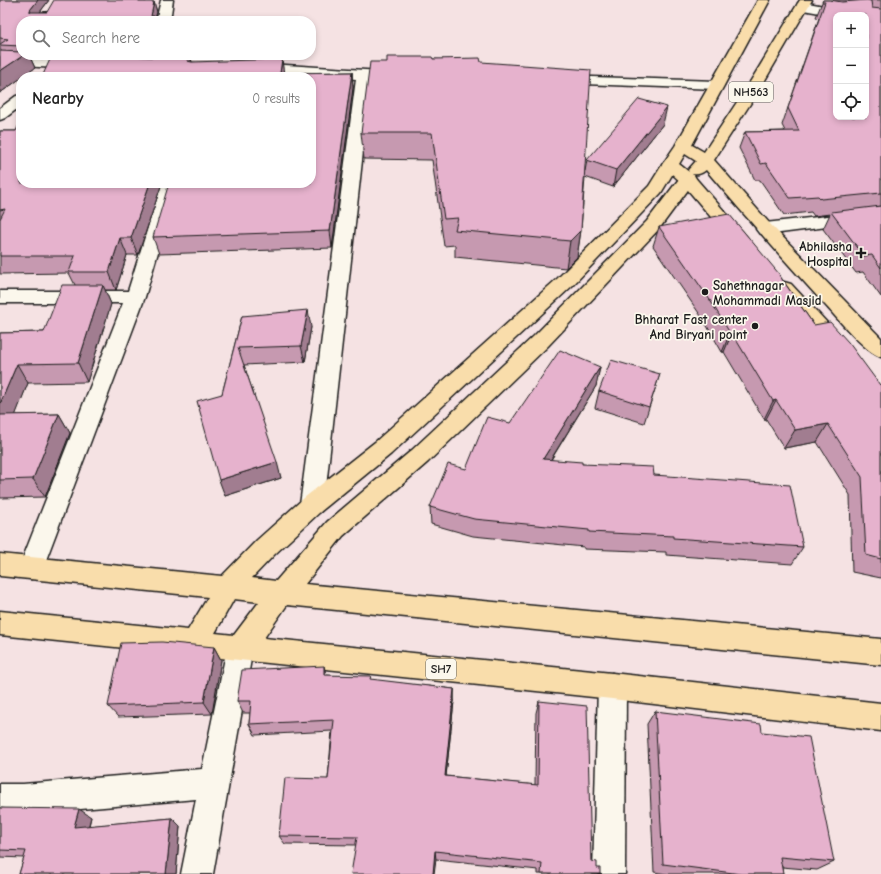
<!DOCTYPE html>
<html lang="en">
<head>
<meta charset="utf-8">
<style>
  :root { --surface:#fff; --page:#f2f2f2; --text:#222; --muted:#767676; --line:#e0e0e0 }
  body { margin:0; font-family:"Comic Neue",sans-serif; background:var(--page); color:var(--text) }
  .controls { position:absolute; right:12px; top:12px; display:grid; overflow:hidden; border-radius:8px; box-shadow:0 2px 6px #0003 }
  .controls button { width:36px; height:36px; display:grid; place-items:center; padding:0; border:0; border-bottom:1px solid var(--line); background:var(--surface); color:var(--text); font:20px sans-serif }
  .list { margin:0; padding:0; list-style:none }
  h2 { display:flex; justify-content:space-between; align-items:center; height:52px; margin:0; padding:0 16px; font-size:17px }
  h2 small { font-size:13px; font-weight:400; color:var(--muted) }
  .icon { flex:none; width:22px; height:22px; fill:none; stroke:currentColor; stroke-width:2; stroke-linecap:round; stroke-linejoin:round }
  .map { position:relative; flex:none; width:881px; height:874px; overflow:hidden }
  .search { position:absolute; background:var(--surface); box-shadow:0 2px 6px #0003; left:16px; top:16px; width:300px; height:44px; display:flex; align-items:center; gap:10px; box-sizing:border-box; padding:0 14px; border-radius:16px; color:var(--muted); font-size:15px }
  .panel { position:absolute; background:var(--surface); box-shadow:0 2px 6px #0003; left:16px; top:72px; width:300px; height:116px; border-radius:16px }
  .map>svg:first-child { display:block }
</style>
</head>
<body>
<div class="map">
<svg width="881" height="874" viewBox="0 0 881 874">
  <rect width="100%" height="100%" fill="#f5e2e3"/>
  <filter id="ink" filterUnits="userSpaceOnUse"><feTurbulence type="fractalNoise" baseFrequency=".025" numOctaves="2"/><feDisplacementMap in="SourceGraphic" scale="8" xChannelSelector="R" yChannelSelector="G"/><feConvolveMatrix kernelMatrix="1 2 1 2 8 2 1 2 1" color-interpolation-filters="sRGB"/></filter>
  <g filter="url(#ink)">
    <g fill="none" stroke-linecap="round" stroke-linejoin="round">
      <!-- minor casing -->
      <g stroke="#1c1c1c" stroke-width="3">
        <g id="minor">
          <path d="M 161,0 L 173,0 L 170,21 L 156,21 Z"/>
          <path d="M 803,2 L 850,11 L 855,12 L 857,15 L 836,15 L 836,16 L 798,9 L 797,6 L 798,3 Z"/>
          <path d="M 0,57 L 78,61 L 83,62 L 85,65 L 83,68 L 78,69 L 0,65 Z"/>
          <path d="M 254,63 L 397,72 L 402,73 L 404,76 L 402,79 L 371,79 L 324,505 L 320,512 L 312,515 L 304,512 L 300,505 L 356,79 L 249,70 L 247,67 L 249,64 Z"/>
          <path d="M 561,76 L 717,81 L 722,82 L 724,85 L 722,88 L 717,89 L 556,83 L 554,80 L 556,77 Z"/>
          <path d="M 21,95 L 21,106 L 5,118 L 0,120 L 0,108 L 16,96 Z"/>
          <path d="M 162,183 L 178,183 L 145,297 L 43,568 L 40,576 L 31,579 L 22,576 L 19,568 L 123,303 L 0,303 L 0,291 L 128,291 Z"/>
          <path d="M 881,210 L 881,220 L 765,235 L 759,233 L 756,229 L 759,225 L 765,223 Z"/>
          <path d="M 240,635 L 249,639 L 253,648 L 213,874 L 181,874 L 196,799 L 23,814 L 0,814 L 0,784 L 23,784 L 202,769 L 227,648 L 231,639 Z"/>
          <path d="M 612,673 L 622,677 L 626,686 L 625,874 L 593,874 L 598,686 L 602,677 Z"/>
        </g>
      </g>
      <!-- major casing -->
      <g stroke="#1c1c1c" stroke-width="3">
        <path id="major" d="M 670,160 L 676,162 L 678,165 L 661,193 L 572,286 L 391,454 L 320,512 L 275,554 L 252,578 L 276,581 L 327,522 L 412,450 L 534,336 L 647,221 L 682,175 L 688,174 L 694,175 L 696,179 L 659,229 L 548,346 L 428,462 L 343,536 L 305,584 L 881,639 L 881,665 L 287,605 L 264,638 L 612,673 L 881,703 L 881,731 L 612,699 L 0,635 L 0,611 L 188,630 L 208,597 L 0,576 L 0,554 L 222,576 L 257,540 L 304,498 L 375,442 L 558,278 L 649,186 L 664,162 ZM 234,599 L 259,602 L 234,635 L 215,633 Z"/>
      </g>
      <!-- highway casing -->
      <g stroke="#1c1c1c" stroke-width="3">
        <g id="highway">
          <path d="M 758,0 L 770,0 L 692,145 L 704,152 L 747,87 L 800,0 L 812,0 L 761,87 L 714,160 L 771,225 L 881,338 L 881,357 C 865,352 839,320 826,306 C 785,261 745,216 706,170 C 701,174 698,175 692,174 L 745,235 L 748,239 L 745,243 L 739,245 L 733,243 L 682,183 L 662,165 L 675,146 ZM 685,154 L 696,161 L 688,170 L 689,172 L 679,164 Z"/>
          <path d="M 784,282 L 791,284 L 845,342 L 848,347 L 845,352 L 838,354 L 831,352 L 777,292 L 775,288 L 777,284 Z"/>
        </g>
      </g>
      <!-- minor -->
      <use href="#minor" fill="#fbf7ec" fill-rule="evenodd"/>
      <!-- major -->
      <use href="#major" fill="#f9ddab" fill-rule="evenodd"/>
      <!-- highway -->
      <use href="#highway" fill="#f9ddab" fill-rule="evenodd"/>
    </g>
    <!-- wall -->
    <g fill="#c699b0" stroke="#1c1c1c">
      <path d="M 0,0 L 49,0 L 40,12 L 154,2 L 157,12 L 155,19 L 21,21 L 21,55 L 148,55 L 147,57 L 190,55 L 192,62 L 284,73 L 352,72 L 353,88 L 332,248 L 159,254 L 153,237 L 311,183 L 52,56 L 49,58 L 30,57 L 35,68 L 21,77 L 21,78 L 0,93 L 1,51 L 0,49 Z"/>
      <path d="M 823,0 L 881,0 L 881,297 L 863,272 L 856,273 L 823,229 L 830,214 L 814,216 L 811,212 L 784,215 L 760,180 L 755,180 L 739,148 L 745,132 L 785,131 L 782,125 L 819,18 L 816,17 Z"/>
      <path d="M 433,59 L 481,62 L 585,171 L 587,160 L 663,124 L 613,187 L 585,177 L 581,230 L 577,257 L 566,268 L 455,257 L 455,245 L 444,246 L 432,160 L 364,159 L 361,133 L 387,62 Z"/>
      <path d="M 0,131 L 16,131 L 21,183 L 162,183 L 138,255 L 127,255 L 116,290 L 105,290 L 111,304 L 87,382 L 28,383 L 15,415 L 59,414 L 70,433 L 45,497 L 0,498 L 0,333 L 44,332 L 75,285 L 69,273 L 0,274 Z"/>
      <path d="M 659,227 L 780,276 L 814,325 L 880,385 L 881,385 L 881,578 L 852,572 L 850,495 L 817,442 L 784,448 L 766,419 L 764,419 L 724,352 L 722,352 L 703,319 L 653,246 Z"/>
      <path d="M 242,316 L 311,327 L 305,362 L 244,365 L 281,478 L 225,496 L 222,394 Z"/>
      <path d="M 600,367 L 596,386 L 551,460 L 582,464 L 654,475 L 803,547 L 792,564 L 666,555 L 666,552 L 584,549 L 584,547 L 473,536 L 431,524 L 430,507 L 510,423 Z"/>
      <path d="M 660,374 L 644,423 L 595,408 L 599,391 Z"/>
      <path d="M 214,647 L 221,660 L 212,714 L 118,717 L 108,706 Z"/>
      <path d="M 327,675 L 371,680 L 454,689 L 454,701 L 446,776 L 535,785 L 536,713 L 539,701 L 591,861 L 597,868 L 600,874 L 538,874 L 538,870 L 436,859 L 356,845 L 285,844 L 279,836 L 328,779 L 332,731 L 255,735 L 249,724 L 250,713 L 243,713 L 237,701 Z"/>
      <path d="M 655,711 L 762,732 L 834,862 L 817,870 L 782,867 L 783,874 L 667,874 L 654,872 L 647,724 Z"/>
      <path d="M 0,808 L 91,817 L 89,826 L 172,818 L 180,826 L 176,874 L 19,874 L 24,858 L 0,857 Z"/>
    </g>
    <!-- shaded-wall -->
    <g fill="#a17d90" stroke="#1c1c1c">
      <path d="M 38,0 L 49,0 L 34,20 L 30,12 L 30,10 Z"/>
      <path d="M 140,0 L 146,0 L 142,12 L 139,2 Z"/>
      <path d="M 154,2 L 157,12 L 155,19 L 156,21 L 153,21 L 151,16 Z"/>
      <path d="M 24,55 L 29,55 L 35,68 L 22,77 L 21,77 L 21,78 L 0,93 L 0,71 Z"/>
      <path d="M 48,55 L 53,55 L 49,58 Z"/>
      <path d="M 143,55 L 148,55 L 145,62 Z"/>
      <path d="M 190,55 L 194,72 L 187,61 Z"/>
      <path d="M 282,59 L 284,75 L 280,73 Z"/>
      <path d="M 352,72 L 353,88 L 332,248 L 330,231 Z"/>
      <path d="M 667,107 L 663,124 L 613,187 L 616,170 Z"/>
      <path d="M 150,183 L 162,183 L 138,255 L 131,238 Z"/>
      <path d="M 581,230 L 577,257 L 566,268 L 570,241 Z"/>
      <path d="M 120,238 L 127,255 L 116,290 L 109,272 Z"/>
      <path d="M 103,285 L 111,304 L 87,382 L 78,363 Z"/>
      <path d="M 308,310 L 311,327 L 305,362 L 301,346 Z"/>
      <path d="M 730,333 L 732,333 L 724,352 L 722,352 Z"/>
      <path d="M 17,364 L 28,383 L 8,434 L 0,422 L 0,404 Z"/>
      <path d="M 600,367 L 596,386 L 540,477 L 543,459 Z"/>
      <path d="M 776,400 L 766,419 L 764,419 L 773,401 Z"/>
      <path d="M 59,414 L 70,433 L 45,497 L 33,479 Z"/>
      <path d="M 828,424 L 817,442 L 784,448 L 795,430 Z"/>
      <path d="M 277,462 L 281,478 L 225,496 L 219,480 Z"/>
      <path d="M 214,647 L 221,660 L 212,714 L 204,702 Z"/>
      <path d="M 324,666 L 327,678 L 324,675 Z"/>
      <path d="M 454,689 L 454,701 L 445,785 L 445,776 Z"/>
      <path d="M 79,809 L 91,817 L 86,836 L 74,827 Z"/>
      <path d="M 172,818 L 180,826 L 176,874 L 166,874 Z"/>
      <path d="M 435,851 L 436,859 L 434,874 L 433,874 Z"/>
    </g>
    <!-- building -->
    <g fill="#e6b2cd" stroke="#1c1c1c" fill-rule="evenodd">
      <path d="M 0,0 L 38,0 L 30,10 L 30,12 L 47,12 L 54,0 L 140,0 L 139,2 L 154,2 L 151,16 L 154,16 L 153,21 L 21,21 L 21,46 L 0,45 L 0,44 L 8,39 L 0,38 Z"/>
      <path d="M 823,0 L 830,0 L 842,2 L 867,0 L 871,1 L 872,8 L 881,9 L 881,193 L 821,199 L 818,196 L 790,198 L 766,163 L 761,164 L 745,132 L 799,131 L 788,108 L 825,2 L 822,2 ZM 836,15 L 866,15 L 866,117 L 836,117 Z"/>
      <path d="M 0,51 L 21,52 L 21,55 L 24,55 L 0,71 Z"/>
      <path d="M 52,55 L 104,55 L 150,57 L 190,55 L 187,61 L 192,62 L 282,59 L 280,73 L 352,72 L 330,231 L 153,237 L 169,183 L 311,183 L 311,77 L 42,77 Z"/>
      <path d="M 387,57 L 432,57 L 433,59 L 480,58 L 481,62 L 591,70 L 581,230 L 570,241 L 455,230 L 458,218 L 444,219 L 432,133 L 361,133 L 370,62 L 387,62 Z"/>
      <path d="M 639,99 L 667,107 L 616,170 L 587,160 Z"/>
      <path d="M 21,120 L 21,183 L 150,183 L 131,238 L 120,238 L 109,272 L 69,272 L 75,256 L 0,256 L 0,219 L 5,209 L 0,210 L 0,131 L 16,131 Z"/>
      <path d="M 881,206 L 881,268 L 872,255 L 864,256 L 831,212 Z"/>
      <path d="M 729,214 L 780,275 L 779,275 L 814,325 L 830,322 L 849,343 L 880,385 L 881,385 L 881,559 L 866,555 L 862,477 L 828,424 L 795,430 L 776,400 L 773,401 L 732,333 L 730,333 L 710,300 L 659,227 Z"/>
      <path d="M 62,285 L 103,285 L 78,363 L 17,364 L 0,404 L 0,333 L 44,332 Z"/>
      <path d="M 308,310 L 301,346 L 238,348 L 277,462 L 219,480 L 197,401 L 222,394 L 242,316 Z"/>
      <path d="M 560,350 L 600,367 L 543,459 L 582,462 L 582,464 L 653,467 L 654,475 L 790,485 L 803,547 L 673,538 L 673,536 L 589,532 L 589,530 L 474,519 L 430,507 L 448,464 L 466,469 L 487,417 L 510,423 Z"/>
      <path d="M 611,360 L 660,374 L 649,407 L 599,391 Z"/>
      <path d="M 59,414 L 33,479 L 0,480 L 0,415 Z"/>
      <path d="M 162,642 L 214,647 L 204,702 L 108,706 L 121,643 Z"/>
      <path d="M 324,666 L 324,675 L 371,676 L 370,679 L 454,689 L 445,776 L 538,785 L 539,701 L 587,706 L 591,861 L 597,862 L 597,868 L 600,868 L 600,874 L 541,874 L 542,863 L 435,851 L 433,874 L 351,874 L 357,837 L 279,836 L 285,778 L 328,779 L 334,720 L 249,724 L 251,701 L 237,701 L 242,670 Z"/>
      <path d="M 655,711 L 761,724 L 762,732 L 809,737 L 834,862 L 780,857 L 783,874 L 741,874 L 663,864 Z"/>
      <path d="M 0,808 L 79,809 L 74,827 L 172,818 L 166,874 L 19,874 L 26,851 L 0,850 Z"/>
    </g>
  </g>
  <!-- markers -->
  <g fill="#1c1c1c" stroke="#fbf7ec" stroke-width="1.5">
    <path d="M859 247h4v4h4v4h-4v4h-4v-4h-4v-4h4z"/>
    <circle cx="705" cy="292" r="4"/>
    <circle cx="755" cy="326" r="4"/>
  </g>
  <g text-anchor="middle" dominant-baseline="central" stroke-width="3.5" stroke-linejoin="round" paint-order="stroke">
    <!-- shield labels -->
    <g fill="#fbf7ec" stroke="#5f5e5a" stroke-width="1">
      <rect x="729" y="82" width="44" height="20" rx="3"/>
      <rect x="426" y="659" width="30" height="20" rx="3"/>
    </g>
    <g font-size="12" font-weight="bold" fill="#1c1c1c">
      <text x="751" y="92">NH563</text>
      <text x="441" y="669">SH7</text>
    </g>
    <!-- poi labels -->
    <g font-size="13" font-weight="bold" fill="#1c1c1c" stroke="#fbf7ec" text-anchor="end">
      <text x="852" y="246">Abhilasha<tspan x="852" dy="15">Hospital</tspan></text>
      <text x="713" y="285" text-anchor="start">Sahethnagar<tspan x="713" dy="15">Mohammadi Masjid</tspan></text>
      <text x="747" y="319">Bhharat Fast center<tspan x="747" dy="15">And Biryani point</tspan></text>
    </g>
  </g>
</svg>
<div class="controls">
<button>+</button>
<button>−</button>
<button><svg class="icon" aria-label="locate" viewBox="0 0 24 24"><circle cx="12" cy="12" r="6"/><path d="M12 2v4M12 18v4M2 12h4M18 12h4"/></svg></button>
</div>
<div class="search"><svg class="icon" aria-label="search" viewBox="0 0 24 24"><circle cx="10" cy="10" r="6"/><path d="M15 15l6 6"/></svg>Search here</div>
<section class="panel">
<h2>Nearby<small>0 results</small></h2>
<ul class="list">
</ul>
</section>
</div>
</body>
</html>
